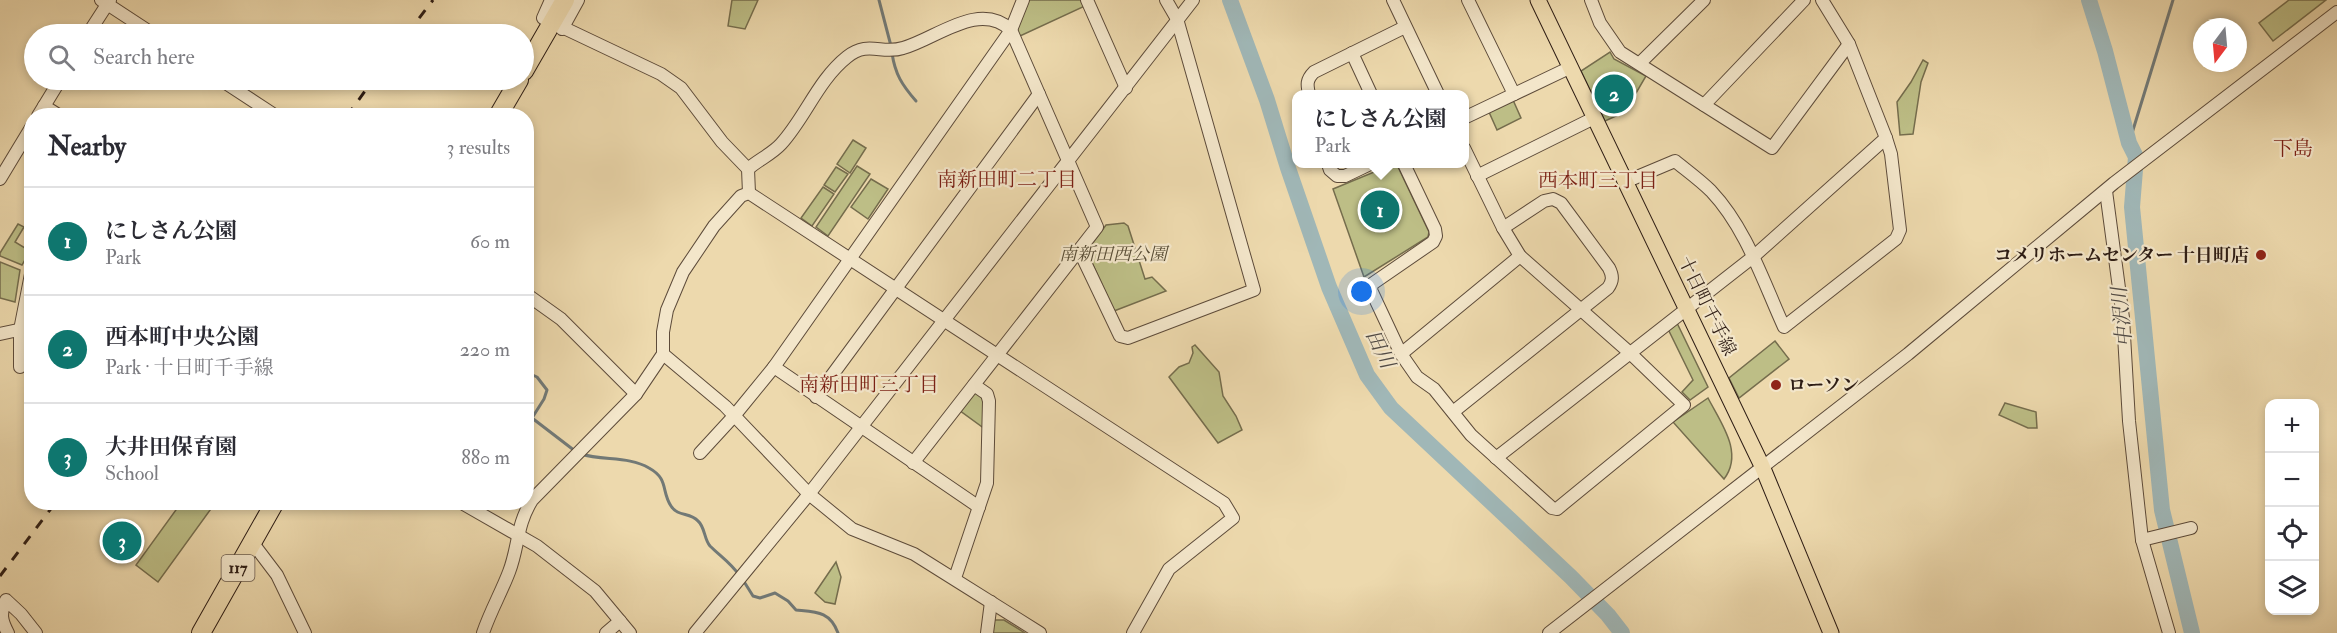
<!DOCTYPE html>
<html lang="en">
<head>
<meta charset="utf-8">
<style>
  :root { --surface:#fff; --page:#f2f2f3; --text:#2b2b33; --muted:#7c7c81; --line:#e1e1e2; --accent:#0f766e }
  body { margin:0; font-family:"IM FELL Double Pica","Noto Serif JP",serif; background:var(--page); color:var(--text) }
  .controls { position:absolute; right:18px; bottom:18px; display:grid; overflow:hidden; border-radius:12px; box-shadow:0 3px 9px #0003 }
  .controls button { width:54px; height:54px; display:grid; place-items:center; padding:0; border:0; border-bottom:2px solid var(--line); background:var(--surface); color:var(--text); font:30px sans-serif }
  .compass { position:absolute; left:2193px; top:18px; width:54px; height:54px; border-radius:50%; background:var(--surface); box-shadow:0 3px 9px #0003; rotate:196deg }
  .you { position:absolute; left:1362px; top:292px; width:21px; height:21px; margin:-15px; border:4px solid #fff; border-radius:50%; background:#1a73e8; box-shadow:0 0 0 9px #1a73e833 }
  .badge { display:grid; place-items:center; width:39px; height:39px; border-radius:50%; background:var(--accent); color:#fff; font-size:20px; font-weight:700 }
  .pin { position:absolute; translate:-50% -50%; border:3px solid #fff; box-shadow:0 2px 6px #0006 }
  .popup { position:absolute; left:1292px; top:90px; width:177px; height:78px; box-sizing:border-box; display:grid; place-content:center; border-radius:12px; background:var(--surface); filter:drop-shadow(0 2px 4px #0005); font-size:20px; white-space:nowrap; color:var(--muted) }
  .popup b { font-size:22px; color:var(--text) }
  .popup::after { content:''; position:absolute; left:50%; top:100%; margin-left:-12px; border:12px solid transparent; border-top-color:var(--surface) }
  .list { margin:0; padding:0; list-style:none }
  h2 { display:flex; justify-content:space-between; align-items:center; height:78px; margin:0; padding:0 24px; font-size:26px }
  h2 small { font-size:20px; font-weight:400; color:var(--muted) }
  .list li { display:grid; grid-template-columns:39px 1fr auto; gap:18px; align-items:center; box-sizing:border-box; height:108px; padding:0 24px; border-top:2px solid var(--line) }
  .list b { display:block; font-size:22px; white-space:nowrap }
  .list p { margin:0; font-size:20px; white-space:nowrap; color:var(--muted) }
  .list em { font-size:20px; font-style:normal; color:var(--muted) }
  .icon { flex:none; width:33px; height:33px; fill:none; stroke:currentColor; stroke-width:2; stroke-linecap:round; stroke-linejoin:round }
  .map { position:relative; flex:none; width:2337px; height:633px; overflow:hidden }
  .search { position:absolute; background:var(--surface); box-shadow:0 3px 9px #0003; left:24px; top:24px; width:510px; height:66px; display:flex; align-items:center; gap:15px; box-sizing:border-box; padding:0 21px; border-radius:33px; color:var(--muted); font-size:22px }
  .panel { position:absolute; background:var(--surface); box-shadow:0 3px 9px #0003; left:24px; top:108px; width:510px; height:402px; border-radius:24px }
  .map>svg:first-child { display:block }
</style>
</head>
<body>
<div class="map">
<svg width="2337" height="633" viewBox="0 0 2337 633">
  <rect width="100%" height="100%" fill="#edd9ad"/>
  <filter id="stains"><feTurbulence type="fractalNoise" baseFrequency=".00333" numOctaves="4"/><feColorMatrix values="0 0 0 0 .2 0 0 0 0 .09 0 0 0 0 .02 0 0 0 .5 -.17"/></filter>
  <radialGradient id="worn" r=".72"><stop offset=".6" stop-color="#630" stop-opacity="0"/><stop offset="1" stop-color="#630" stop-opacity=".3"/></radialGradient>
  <!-- green -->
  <g fill="#bdbe86" stroke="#756d4d" stroke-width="1.5">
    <path d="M 732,0 L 758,0 L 745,29 L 728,26 Z"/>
    <path d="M 1029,0 L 1082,0 L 1085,6 L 1020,36 L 1017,30 Z"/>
    <path d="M 2289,0 L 2326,0 L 2273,41 L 2259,23 Z"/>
    <path d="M 1610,52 L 1614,59 L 1646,76 L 1625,112 L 1605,121 L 1581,71 Z"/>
    <path d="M 1923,60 L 1928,63 L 1921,82 L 1913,134 L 1900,135 L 1897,102 L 1911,82 Z"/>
    <path d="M 1513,100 L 1521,118 L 1497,130 L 1489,112 Z"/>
    <path d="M 853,140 L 866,148 L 850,173 L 837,164 Z"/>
    <path d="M 1391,165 L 1398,167 L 1429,232 L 1428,237 L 1364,277 L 1333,189 Z"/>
    <path d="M 857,166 L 870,174 L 828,236 L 816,227 Z"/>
    <path d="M 836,167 L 848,174 L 835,192 L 824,185 Z"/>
    <path d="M 871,179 L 888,189 L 868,219 L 851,207 Z"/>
    <path d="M 823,187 L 834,194 L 812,226 L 801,218 Z"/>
    <path d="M 1124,223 L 1128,226 L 1145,279 L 1152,277 L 1166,291 L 1114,311 L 1088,254 L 1089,248 L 1106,225 Z"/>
    <path d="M 18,224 L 24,227 L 15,242 L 30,251 L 22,265 L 0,256 L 0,253 Z"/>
    <path d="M 0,262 L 20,270 L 15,302 L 0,298 Z"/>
    <path d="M 1677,323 L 1708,387 L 1690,400 L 1682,392 L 1693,380 L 1668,329 Z"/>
    <path d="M 1775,341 L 1789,359 L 1739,398 L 1729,378 Z"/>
    <path d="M 1195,345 L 1219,372 L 1223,396 L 1236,416 L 1242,430 L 1218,443 L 1169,377 L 1179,367 L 1189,363 L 1193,353 L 1192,347 Z"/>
    <path d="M 976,392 L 984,397 L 985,429 L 959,410 L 972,393 Z"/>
    <path d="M 1708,398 C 1721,423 1744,453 1724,479 L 1673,422 Z"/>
    <path d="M 2005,403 L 2036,412 L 2037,428 L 2028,428 L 1999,415 Z"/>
    <path d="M 181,503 L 209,503 L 213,506 L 158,582 L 136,565 Z"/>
    <path d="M 836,562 L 841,577 L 835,604 L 825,602 L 815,593 Z"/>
    <path d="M 994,620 L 1004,620 L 1025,633 L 992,633 Z"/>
  </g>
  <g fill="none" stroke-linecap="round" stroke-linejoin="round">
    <!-- stream -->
    <g stroke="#727976" stroke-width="3">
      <path d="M 879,0 L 891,46"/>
      <path d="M 892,53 C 895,74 902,85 916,101"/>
      <path d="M 2129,143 L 2173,0"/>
      <path d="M 526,372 L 537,377 L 547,390 L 544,399 L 532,418 L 575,451"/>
      <path d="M 581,454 C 603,461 629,456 649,468 C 669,479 661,491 671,506 C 678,517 690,512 698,521 C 705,527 704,539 710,546 C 720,556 731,563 739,575"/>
      <path d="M 743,580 L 753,596 L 760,598 L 775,593 L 788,601 L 796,610 C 816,612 830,611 838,633"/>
    </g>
    <!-- river -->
    <g stroke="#a0b7b7" stroke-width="16">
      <path d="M 1230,0 L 1267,100 L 1288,168 L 1329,287 L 1367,375 L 1391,408 L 1571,577 L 1608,615 L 1622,633"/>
      <path d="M 2089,0 L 2105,51 L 2129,143 L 2136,157 L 2132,207 L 2162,510 L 2192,633"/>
    </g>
    <!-- minor casing -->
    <g stroke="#5d4b3a" stroke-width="14">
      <g id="minor">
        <path d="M 101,0 L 153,34"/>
        <path d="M 551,0 L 543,18 L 661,74 L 681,88 L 722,142 L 748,169 L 749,193"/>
        <path d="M 1087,0 L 1126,88"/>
        <path d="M 1393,0 L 1438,94"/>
        <path d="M 1468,0 L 1514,94"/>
        <path d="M 1591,0 L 1600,23 L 1620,52 L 1772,148 L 1849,44"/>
        <path d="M 562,29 L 578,0"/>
        <path d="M 88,34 L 110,0"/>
        <path d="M 1352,53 L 1371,94"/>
        <path d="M 1640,63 L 1704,0"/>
        <path d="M 221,80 L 276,116"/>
        <path d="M 1309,94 C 1307,85 1306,80 1314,72 L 1405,27"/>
        <path d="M 1704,105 L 1804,0"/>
        <path d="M 44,106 L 60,116"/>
        <path d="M 38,116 L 60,80"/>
        <path d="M 1464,118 L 1569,68"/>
        <path d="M 1328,164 L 1330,170 L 1337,176 L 1345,176 L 1370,164"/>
        <path d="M 1404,164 L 1435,229 L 1436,236 L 1433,242 L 1372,284 L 1371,290 L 1401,354 L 1417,377 L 1434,389 L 1471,435 L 1552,508 L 1557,509 L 1684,405 L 1630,353 L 1520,256 L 1503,228 L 1464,148"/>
        <path d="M 748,169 C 758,160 772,154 781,144 C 805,118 818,80 847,57 C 868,40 882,55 903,48 C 936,39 979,0 1011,30 L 1097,227 L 913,463"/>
        <path d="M 1477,176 L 1594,118"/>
        <path d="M 0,179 L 32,126"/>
        <path d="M 1625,182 L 1675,161 C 1686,170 1700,180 1711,191 C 1746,228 1763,281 1784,327 L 1896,239 L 1900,230 L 1891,154 L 1886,138 L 1849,44 L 1822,0"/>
        <path d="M 2106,191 L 2123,318 L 2129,421 L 2142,540 L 2169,633"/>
        <path d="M 1079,250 L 1120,336 L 1128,338 L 1254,290 L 1177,19 L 1166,0"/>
        <path d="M 526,294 L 561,319 L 636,394"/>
        <path d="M 0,334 L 32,327"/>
        <path d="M 663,354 L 725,406 L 809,494 L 852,529 L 914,554 L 1040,633"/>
        <path d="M 1401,354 L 1520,256"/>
        <path d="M 20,367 L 20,330 L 32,269"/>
        <path d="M 774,367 L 979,507"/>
        <path d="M 816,397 L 1039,94"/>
        <path d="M 1453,412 L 1608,288 C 1613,281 1613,276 1609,268 L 1561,203 L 1553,199 L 1544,201 L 1503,228"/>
        <path d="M 700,453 L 734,416 L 774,367 L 1011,30 L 1023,0"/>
        <path d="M 1496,458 L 1753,257 L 1886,138"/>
        <path d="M 460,502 L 537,546 L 595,591 L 630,633"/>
        <path d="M 2142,540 L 2191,528"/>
        <path d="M 252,542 L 277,575 L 305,633"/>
        <path d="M 955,578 L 987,483 L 989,401 L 987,394 L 974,385"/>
        <path d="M 8,633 C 1,620 0,614 6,600 L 21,614 L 36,633"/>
        <path d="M 483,633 C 490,612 501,593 509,572 C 519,546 516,526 532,500 L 636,394 L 663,354 L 663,332 L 667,310 L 683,272 L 714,226 L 741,196 L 749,193 L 1224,503 L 1233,518 L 1169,569 L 1133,633"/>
        <path d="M 606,633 L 620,621"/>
        <path d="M 695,633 L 809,494 L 1193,0"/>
        <path d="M 987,633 L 991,602"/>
        <path d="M 1549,633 L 1908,354 L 2114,183 L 2337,12"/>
      </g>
    </g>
    <!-- major casing -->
    <g stroke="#2d1c14" stroke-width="17">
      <path id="major" d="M 1538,0 L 1762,466 L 1831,633"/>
    </g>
    <!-- highway casing -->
    <g stroke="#2d1c14" stroke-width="20">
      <g id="highway">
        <path d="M 524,71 L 565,0"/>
        <path d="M 498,116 L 519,80"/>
        <path d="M 201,633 L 275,502"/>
      </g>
    </g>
    <!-- minor -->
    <use href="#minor" stroke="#f3e6ca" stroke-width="12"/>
    <!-- major -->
    <use href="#major" stroke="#edd9ad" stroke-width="15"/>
    <!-- highway -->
    <use href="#highway" stroke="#edd9ad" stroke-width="18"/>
    <!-- rail -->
    <g stroke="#2d1c14" stroke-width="3" stroke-dasharray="10 10" stroke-linecap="butt">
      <path d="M 407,34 L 433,0"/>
      <path d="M 347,116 L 373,80"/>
      <path d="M 0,576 L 56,502"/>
    </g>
  </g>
  <!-- markers -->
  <g fill="#8f2418" stroke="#f3e6ca" stroke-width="2">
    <circle cx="2261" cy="255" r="6"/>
    <circle cx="1776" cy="385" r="6"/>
  </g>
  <g text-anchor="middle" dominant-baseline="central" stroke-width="4.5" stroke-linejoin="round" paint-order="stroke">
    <!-- shield labels -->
    <rect fill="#f3e6ca" stroke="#68594b" stroke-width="1.5" x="221.5" y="555" width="33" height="26" rx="4.5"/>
    <g font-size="16" font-weight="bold" fill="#2d1c14">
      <text x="238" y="568">117</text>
    </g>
    <!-- park labels -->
    <g font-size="18" font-style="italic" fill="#584d36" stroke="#f3e6ca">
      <text x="1113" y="254">南新田西公園</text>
    </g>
    <!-- poi labels -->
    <g font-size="18" font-weight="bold" fill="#2d1c14" stroke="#f3e6ca" text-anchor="end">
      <text x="2249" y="255">コメリホームセンター 十日町店</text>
      <text x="1788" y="385" text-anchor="start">ローソン</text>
    </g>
    <!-- street labels -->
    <g font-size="18" fill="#2d1c14" stroke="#f3e6ca">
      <text transform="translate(1707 306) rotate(64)">十日町千手線</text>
    </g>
    <!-- neighbourhood labels -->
    <g font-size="20" fill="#7a1f14" stroke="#f3e6ca">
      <text x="2293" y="148">下島</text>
      <text x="1007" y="179">南新田町二丁目</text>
      <text x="1598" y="180">西本町三丁目</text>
      <text x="869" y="384">南新田町三丁目</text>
    </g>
    <!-- water labels -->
    <g font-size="20" font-style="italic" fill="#504a45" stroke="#f3e6ca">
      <text transform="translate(2122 317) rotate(-96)">中沢川</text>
      <text transform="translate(1380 349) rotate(64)">田川</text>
    </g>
  </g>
  <rect width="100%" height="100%" filter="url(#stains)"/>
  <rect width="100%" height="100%" fill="url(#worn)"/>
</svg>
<div class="controls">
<button>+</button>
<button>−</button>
<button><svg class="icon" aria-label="locate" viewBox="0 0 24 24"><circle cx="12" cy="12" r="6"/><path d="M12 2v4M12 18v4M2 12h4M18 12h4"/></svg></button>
<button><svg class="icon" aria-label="layers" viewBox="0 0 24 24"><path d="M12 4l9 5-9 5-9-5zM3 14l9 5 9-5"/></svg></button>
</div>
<svg class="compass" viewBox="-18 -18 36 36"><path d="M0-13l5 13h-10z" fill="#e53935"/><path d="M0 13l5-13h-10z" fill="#7c7c81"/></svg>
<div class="you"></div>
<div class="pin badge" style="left:1380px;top:210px">1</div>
<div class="popup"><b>にしさん公園</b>Park</div>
<div class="pin badge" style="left:1614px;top:94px">2</div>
<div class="pin badge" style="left:122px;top:541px">3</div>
<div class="search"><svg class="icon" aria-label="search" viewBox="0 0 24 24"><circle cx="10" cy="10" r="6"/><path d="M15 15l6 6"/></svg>Search here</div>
<section class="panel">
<h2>Nearby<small>3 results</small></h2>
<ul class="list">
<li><span class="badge">1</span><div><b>にしさん公園</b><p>Park</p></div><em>60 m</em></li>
<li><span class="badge">2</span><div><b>西本町中央公園</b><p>Park · 十日町千手線</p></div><em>220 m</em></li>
<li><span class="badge">3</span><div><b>大井田保育園</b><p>School</p></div><em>880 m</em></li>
</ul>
</section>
</div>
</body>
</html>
